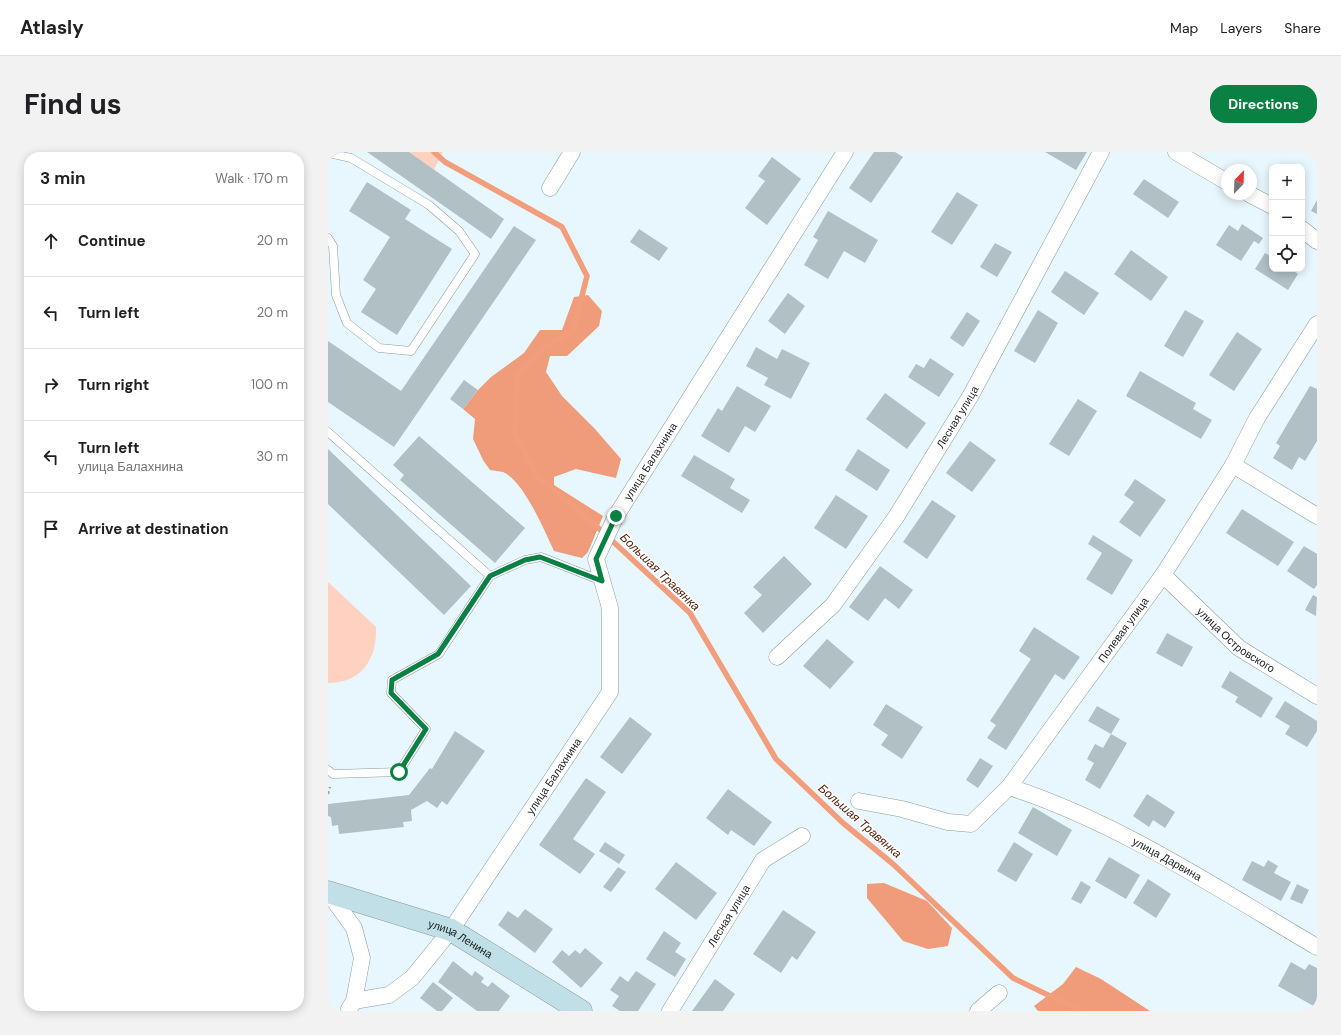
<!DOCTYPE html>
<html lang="en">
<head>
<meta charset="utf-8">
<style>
  :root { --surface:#fff; --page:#f2f2f2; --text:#202124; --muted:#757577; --line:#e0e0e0; --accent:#0b8043 }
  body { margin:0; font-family:"DM Sans",sans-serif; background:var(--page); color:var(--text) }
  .controls { position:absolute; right:12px; top:12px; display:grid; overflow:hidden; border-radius:8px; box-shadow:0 2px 10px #0003 }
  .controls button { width:36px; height:36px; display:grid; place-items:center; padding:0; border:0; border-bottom:1px solid var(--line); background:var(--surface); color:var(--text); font:20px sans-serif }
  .compass { position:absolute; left:893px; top:12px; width:36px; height:36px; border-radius:50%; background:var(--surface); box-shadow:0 2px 10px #0003; rotate:23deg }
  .stop { position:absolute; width:12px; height:12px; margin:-9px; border:3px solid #0b8043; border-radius:50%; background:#fff }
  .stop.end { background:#0b8043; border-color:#fff; box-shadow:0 1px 4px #0008 }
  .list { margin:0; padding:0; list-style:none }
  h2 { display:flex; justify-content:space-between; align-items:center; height:52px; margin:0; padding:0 16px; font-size:17px }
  h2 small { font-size:13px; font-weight:400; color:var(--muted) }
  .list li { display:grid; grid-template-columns:26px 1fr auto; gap:12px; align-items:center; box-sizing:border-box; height:72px; padding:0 16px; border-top:1px solid var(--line) }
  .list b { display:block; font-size:15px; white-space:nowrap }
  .list p { margin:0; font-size:13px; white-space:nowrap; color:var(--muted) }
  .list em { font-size:13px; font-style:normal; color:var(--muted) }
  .icon { flex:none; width:22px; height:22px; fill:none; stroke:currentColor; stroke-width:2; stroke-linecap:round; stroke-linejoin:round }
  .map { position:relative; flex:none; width:989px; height:859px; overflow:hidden; border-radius:16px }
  header { display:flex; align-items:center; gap:24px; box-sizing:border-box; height:56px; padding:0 20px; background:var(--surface); border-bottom:1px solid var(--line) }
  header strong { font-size:19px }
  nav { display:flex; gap:22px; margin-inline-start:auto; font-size:14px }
  .intro { display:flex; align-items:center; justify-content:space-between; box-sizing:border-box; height:96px; padding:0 24px }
  h1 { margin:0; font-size:28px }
  .button { padding:10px 18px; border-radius:16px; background:var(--accent); color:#fff; font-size:14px; font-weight:700 }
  main { display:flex; gap:24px; padding:0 24px }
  aside { flex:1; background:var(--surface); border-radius:16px; box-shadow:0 2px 10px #0003 }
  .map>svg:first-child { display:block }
</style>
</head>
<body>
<header>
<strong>Atlasly</strong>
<nav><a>Map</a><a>Layers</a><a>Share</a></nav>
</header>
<div class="intro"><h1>Find us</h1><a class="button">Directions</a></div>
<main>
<aside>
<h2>3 min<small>Walk · 170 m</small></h2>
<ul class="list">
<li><svg class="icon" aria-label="ahead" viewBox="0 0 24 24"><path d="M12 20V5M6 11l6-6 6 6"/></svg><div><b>Continue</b></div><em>20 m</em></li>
<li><svg class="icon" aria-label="left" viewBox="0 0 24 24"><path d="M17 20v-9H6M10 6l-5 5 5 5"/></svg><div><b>Turn left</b></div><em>20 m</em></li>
<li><svg class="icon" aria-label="right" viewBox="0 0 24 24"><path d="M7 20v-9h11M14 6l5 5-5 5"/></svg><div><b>Turn right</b></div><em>100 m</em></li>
<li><svg class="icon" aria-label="left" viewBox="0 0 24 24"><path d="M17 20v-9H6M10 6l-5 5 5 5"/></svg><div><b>Turn left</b><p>улица Балахнина</p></div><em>30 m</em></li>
<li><svg class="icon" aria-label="arrive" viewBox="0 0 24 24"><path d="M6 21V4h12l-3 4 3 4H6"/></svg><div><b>Arrive at destination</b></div></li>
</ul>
</aside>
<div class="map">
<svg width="989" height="859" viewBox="0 0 989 859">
  <rect width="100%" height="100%" fill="#e7f7fd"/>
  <!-- green -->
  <g fill="#fed1c0">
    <path d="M 81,0 L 115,0 L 106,18 Z"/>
    <path d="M 0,430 L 48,475 C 49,507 34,531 0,531 Z"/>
  </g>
  <!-- forest -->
  <g fill="#f09b7a">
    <path d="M 260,143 L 274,159 L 271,174 L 239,204 L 222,204 L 218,220 L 234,244 L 267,277 L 293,307 L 288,326 L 248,317 L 226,325 L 226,333 L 275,364 L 260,400 L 254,406 L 226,399 C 216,378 196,329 175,320 C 171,319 166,319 162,318 L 155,308 L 145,287 L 147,267 L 135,257 L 150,238 L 163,225 L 196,201 L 212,178 L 234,178 L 246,145 Z"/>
    <path d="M 556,731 L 599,749 L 624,776 L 620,794 L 600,797 L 575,789 L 539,746 L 539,732 Z"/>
    <path d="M 748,815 L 773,827 L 822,859 L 710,859 L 706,854 L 735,832 Z"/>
  </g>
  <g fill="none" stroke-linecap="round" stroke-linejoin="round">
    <!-- stream -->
    <path stroke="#f29d7c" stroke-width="5.5" d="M 106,0 L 117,10 L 234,75 L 259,124 L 245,179 L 212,199 L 189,224 L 187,282 L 211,326 L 265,371 L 362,461 L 448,607 L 515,671 L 565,712 L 685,826 L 753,859"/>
  </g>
  <!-- building -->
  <g fill="#b0c0c5">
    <path d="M 39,0 L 81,0 L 176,67 L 163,87 Z"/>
    <path d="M 546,0 L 567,0 L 575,5 L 543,51 L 521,36 Z"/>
    <path d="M 717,0 L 759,0 L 748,18 Z"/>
    <path d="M 444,5 L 473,27 L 439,73 L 417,56 L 437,29 L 430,24 Z"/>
    <path d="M 816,27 L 851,50 L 840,66 L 805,42 Z"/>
    <path d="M 39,30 L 83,58 L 77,67 L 124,97 L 69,183 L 33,160 L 48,137 L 35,128 L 62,85 L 21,59 Z"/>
    <path d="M 629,40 L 650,53 L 624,93 L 603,80 Z"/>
    <path d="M 989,48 L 989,62 L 983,59 Z"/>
    <path d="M 500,59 L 550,88 L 537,111 L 516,99 L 500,127 L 476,113 L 490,88 L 485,85 Z"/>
    <path d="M 914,72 L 935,86 L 931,92 L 926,89 L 913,109 L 888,93 L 901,73 L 910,79 Z"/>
    <path d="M 186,74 L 208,88 L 66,295 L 0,250 L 0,189 L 73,239 Z"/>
    <path d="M 311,77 L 340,96 L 331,109 L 302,90 Z"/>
    <path d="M 667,91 L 684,100 L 669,125 L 652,115 Z"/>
    <path d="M 803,98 L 840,125 L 823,149 L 786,122 Z"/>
    <path d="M 937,101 L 944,105 L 944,117 L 963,117 L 970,122 L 960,138 L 927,117 Z"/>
    <path d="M 737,119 L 771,141 L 756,163 L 723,140 Z"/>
    <path d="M 460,141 L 477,154 L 457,182 L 440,169 Z"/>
    <path d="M 710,158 L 730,171 L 707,211 L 686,199 Z"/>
    <path d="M 857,158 L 876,169 L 855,205 L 836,194 Z"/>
    <path d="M 639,160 L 652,169 L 635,195 L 622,186 Z"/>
    <path d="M 909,180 L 934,197 L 906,239 L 881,223 Z"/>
    <path d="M 428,195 L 449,207 L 454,197 L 482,211 L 463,247 L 436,233 L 440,226 L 418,214 Z"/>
    <path d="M 602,206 L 626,222 L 611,245 L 580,225 L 588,212 L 596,216 Z"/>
    <path d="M 812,219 L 868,251 L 865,257 L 884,268 L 873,287 L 798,244 Z"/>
    <path d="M 136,228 L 150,238 L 135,257 L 122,247 Z"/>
    <path d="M 409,234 L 443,254 L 427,280 L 417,274 L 401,301 L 373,284 L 390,256 L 394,259 Z"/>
    <path d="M 982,234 L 989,237 L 989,289 L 977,309 L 971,305 L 964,318 L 945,306 L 952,294 L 948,291 Z"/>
    <path d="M 557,241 L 598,271 L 579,297 L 538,267 Z"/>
    <path d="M 750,247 L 769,259 L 741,304 L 721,292 Z"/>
    <path d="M 91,284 L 197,376 L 167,411 L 72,328 L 76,323 L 65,313 Z"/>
    <path d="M 642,289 L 668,308 L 644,340 L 618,321 Z"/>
    <path d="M 0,297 L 143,434 L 116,463 L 0,352 Z"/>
    <path d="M 530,297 L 562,318 L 549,339 L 517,318 Z"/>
    <path d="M 366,303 L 407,327 L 402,336 L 422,348 L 414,361 L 353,324 Z"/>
    <path d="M 807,327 L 838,348 L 812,385 L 791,370 L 806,350 L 796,343 Z"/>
    <path d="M 508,343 L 540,364 L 518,397 L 486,376 Z"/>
    <path d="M 604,348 L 628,364 L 599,407 L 575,390 Z"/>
    <path d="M 914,357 L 966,390 L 950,414 L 898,381 Z"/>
    <path d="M 765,383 L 805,408 L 784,443 L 758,427 L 774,401 L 760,392 Z"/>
    <path d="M 976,394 L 989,402 L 989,433 L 986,437 L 959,419 Z"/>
    <path d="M 456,404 L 484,432 L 435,481 L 416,461 L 434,443 L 425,435 Z"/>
    <path d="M 552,414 L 585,438 L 571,457 L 557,446 L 540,469 L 521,455 Z"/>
    <path d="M 985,443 L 989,445 L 988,464 L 977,458 Z"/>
    <path d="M 706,475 L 752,505 L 736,528 L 727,522 L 678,598 L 659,586 L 668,573 L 662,569 L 703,507 L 691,499 Z"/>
    <path d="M 839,481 L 865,495 L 854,515 L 828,501 Z"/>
    <path d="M 499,487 L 526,510 L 502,537 L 475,514 Z"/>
    <path d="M 902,519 L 945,546 L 933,566 L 907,550 L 910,545 L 893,535 Z"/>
    <path d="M 957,549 L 989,569 L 989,579 L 979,595 L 957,582 L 962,574 L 947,565 Z"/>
    <path d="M 558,552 L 595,575 L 574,607 L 553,593 L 560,583 L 545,573 Z"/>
    <path d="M 769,554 L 792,567 L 783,582 L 760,569 Z"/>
    <path d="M 302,565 L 324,582 L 294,622 L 272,605 Z"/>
    <path d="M 127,579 L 157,599 L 119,653 L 114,649 L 109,656 L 99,649 L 83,658 L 84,669 L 75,670 L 76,675 L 11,682 L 10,673 L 4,674 L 3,665 L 0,664 L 0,652 L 81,643 L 102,616 L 104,617 Z"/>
    <path d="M 783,582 L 799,591 L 772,637 L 757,628 L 766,611 L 759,607 L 767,592 L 775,596 Z"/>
    <path d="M 652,606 L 665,614 L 650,636 L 638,628 Z"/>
    <path d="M 258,626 L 278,640 L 245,687 L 267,702 L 252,722 L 211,693 Z"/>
    <path d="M 400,637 L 444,670 L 426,694 L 403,678 L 400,683 L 378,666 Z"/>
    <path d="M 819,642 L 847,660 L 837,676 L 825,668 L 821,675 L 805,664 Z"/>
    <path d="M 705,655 L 744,678 L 729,704 L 690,681 Z"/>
    <path d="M 277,690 L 297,703 L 291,712 L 271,699 Z"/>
    <path d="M 686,690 L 705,702 L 688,730 L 669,719 Z"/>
    <path d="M 781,705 L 812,723 L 798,747 L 767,729 Z"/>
    <path d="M 940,708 L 950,714 L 946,721 L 963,730 L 953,749 L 914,728 L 924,709 L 936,715 Z"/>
    <path d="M 348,710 L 389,741 L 368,768 L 327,737 Z"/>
    <path d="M 290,715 L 298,720 L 283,740 L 275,735 Z"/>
    <path d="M 820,727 L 843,742 L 828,766 L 805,751 Z"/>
    <path d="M 753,729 L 763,735 L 753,752 L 743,747 Z"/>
    <path d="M 969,732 L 981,738 L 974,752 L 962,747 Z"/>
    <path d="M 197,757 L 225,777 L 207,801 L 170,773 L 180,759 L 190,766 Z"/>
    <path d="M 455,758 L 488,780 L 469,808 L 464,804 L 453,821 L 425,802 Z"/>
    <path d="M 336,779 L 353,791 L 347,800 L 358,807 L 347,825 L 318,807 Z"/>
    <path d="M 257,796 L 275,811 L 253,836 L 224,810 L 234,798 L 241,804 L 247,798 L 252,802 Z"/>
    <path d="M 125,809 L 144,824 L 147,819 L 156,826 L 153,830 L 160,835 L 164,830 L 182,844 L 171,859 L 149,859 L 110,830 Z"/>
    <path d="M 963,810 L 977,818 L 981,812 L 989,816 L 989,856 L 950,834 Z"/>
    <path d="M 308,819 L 328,832 L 310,859 L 292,859 L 284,854 L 291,844 L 282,838 L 292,824 L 300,830 Z"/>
    <path d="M 387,827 L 407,842 L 395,859 L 364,859 Z"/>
    <path d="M 105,830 L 125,846 L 114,859 L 109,859 L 92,846 Z"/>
  </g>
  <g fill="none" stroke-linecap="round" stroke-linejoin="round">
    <!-- lane casing -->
    <g stroke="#8b9a9f" stroke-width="9">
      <g id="lane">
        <path d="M 0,1 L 23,6 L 101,53 L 131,79 L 147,102 L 83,199 L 51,196 L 19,171 L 8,143 L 5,94 L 0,86"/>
        <path d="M 0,280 L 162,424 L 111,502 L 64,528 L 63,541 L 98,577 L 71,620 L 5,622 L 0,618"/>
        <path d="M 162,424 L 197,408 L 213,405 L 274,429"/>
      </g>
    </g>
    <!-- street casing -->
    <g stroke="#8b9a9f" stroke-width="17">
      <g id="street">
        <path d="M 848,0 L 899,30"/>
        <path d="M 222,36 L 244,0"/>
        <path d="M 921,42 L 944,54"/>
        <path d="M 974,77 L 989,89"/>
        <path d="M 905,313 L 989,364"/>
        <path id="s1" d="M 835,423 L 911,496 L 989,544"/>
        <path id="s2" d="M 449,505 L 505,453 L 568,365 L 643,243 L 773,0"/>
        <path id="s3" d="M 681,635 C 790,670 890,737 989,795"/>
        <path id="s4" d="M 531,649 L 574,657 L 620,670 L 643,672 L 681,635 L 835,423 L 905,313 L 929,266 L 989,172"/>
        <path d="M 0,740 L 26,776 L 34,806 L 26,849 L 21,857"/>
        <path id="s5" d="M 26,849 L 61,843 L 84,826 L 123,778 L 282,540 L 282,456 L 268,407 L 288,364 L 517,0"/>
        <path id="s6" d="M 342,859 L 435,708 L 474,684"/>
        <path d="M 650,859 L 671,841"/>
      </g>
    </g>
    <!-- secondary casing -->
    <g stroke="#8b9a9f" stroke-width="23">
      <g id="secondary">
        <path id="s7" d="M 0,740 L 123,778 L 253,859"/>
      </g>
    </g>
    <!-- path -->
    <path stroke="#99a5a9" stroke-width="2.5" stroke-dasharray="3 3" stroke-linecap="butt" d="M 0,642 L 2,635"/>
    <!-- lane -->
    <use href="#lane" stroke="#fff" stroke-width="8"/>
    <!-- street -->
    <use href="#street" stroke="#fff" stroke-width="16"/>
    <!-- secondary -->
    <use href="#secondary" stroke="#c1dfe7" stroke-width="22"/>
  </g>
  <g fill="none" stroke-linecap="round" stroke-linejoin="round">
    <!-- route -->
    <path stroke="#0b8043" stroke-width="5" d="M 71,620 L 98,577 L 63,541 L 64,528 L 110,502 L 162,424 L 197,408 L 212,405 L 274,429 L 268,407 L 288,364"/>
  </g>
  <g text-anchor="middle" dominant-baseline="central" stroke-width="3" stroke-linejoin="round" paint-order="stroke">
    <!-- street labels -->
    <g font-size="11" fill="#181d1f" stroke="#fff">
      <text stroke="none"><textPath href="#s2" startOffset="302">Лесная улица</textPath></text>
      <text stroke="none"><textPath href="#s5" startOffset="659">улица Балахнина</textPath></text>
      <text stroke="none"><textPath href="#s4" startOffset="362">Полевая улица</textPath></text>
      <text stroke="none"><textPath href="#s1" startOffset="98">улица Островского</textPath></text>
      <text stroke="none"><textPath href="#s5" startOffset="311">улица Балахнина</textPath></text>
      <text stroke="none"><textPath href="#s3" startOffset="174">улица Дарвина</textPath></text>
      <text stroke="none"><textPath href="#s6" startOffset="112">Лесная улица</textPath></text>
      <text stroke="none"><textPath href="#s7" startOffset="141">улица Ленина</textPath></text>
    </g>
    <!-- water labels -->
    <g font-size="12" font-style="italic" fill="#552009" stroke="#fff">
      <text transform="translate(332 420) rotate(44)">Большая Травянка</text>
      <text transform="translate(532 669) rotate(41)">Большая Травянка</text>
    </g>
  </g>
</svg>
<div class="controls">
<button>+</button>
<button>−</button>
<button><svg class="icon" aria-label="locate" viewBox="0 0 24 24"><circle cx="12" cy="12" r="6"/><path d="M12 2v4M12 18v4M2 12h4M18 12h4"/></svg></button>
</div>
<svg class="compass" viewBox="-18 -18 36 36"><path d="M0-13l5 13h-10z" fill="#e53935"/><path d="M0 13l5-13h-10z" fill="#757577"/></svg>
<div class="stop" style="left:71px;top:620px"></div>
<div class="stop end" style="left:288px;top:364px"></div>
</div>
</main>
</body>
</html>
